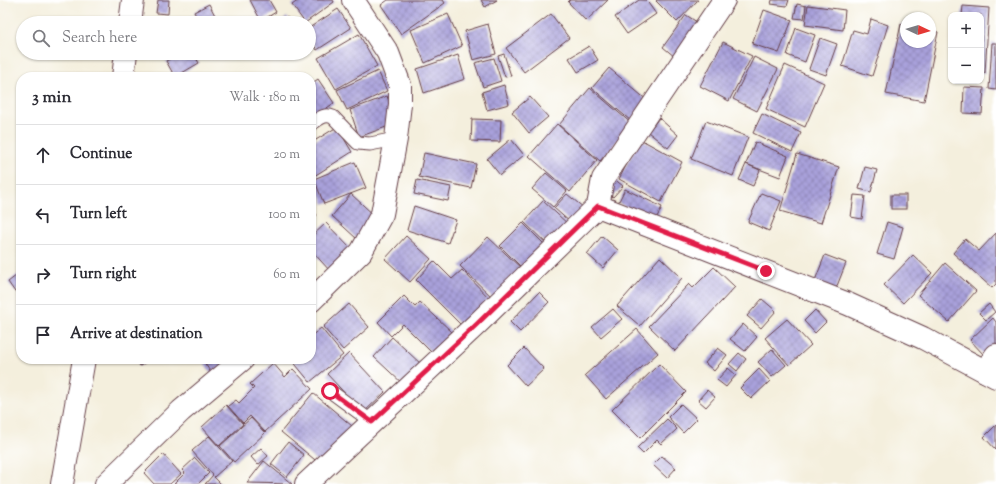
<!DOCTYPE html>
<html lang="en">
<head>
<meta charset="utf-8">
<style>
  :root { --surface:#fff; --page:#f2f2f3; --text:#2b2b33; --muted:#7c7c81; --line:#e1e1e2 }
  body { margin:0; font-family:"Sorts Mill Goudy",serif; background:var(--page); color:var(--text) }
  .controls { position:absolute; right:12px; top:12px; display:grid; overflow:hidden; border-radius:8px; box-shadow:0 1px 3px #0004 }
  .controls button { width:36px; height:36px; display:grid; place-items:center; padding:0; border:0; border-bottom:1px solid var(--line); background:var(--surface); color:var(--text); font:20px sans-serif }
  .compass { position:absolute; left:900px; top:12px; width:36px; height:36px; border-radius:50%; background:var(--surface); box-shadow:0 1px 3px #0004; rotate:94deg }
  .stop { position:absolute; width:12px; height:12px; margin:-9px; border:3px solid #e11d48; border-radius:50%; background:#fff }
  .stop.end { background:#e11d48; border-color:#fff; box-shadow:0 1px 4px #0008 }
  .list { margin:0; padding:0; list-style:none }
  h2 { display:flex; justify-content:space-between; align-items:center; height:52px; margin:0; padding:0 16px; font-size:17px }
  h2 small { font-size:13px; font-weight:400; color:var(--muted) }
  .list li { display:grid; grid-template-columns:26px 1fr auto; gap:12px; align-items:center; box-sizing:border-box; height:60px; padding:0 16px; border-top:1px solid var(--line) }
  .list b { display:block; font-size:15px; white-space:nowrap }
  .list em { font-size:13px; font-style:normal; color:var(--muted) }
  .icon { flex:none; width:22px; height:22px; fill:none; stroke:currentColor; stroke-width:2; stroke-linecap:round; stroke-linejoin:round }
  .map { position:relative; flex:none; width:996px; height:484px; overflow:hidden }
  .search { position:absolute; background:var(--surface); box-shadow:0 1px 3px #0004; left:16px; top:16px; width:300px; height:44px; display:flex; align-items:center; gap:10px; box-sizing:border-box; padding:0 14px; border-radius:22px; color:var(--muted); font-size:15px }
  .panel { position:absolute; background:var(--surface); box-shadow:0 1px 3px #0004; left:16px; top:72px; width:300px; height:292px; border-radius:16px }
  .map>svg:first-child { display:block }
</style>
</head>
<body>
<div class="map">
<svg width="996" height="484" viewBox="0 0 996 484">
  <defs>
    <pattern id="building-cross-hatch" width="8" height="8" patternUnits="userSpaceOnUse"><rect width="8" height="8" fill="#a9a1db"/><path d="M0 0l8 8M0 8l8-8" fill="none" stroke="#8c83b2"/></pattern>
  </defs>
  <rect width="100%" height="100%" fill="#fff"/>
  <filter id="ink" filterUnits="userSpaceOnUse"><feTurbulence type="fractalNoise" baseFrequency=".025" numOctaves="2"/><feDisplacementMap in="SourceGraphic" scale="8" xChannelSelector="R" yChannelSelector="G"/><feConvolveMatrix kernelMatrix="1 2 1 2 8 2 1 2 1" color-interpolation-filters="sRGB"/></filter>
  <filter id="wash" filterUnits="userSpaceOnUse"><feTurbulence type="fractalNoise" baseFrequency=".012" numOctaves="4" result="noise"/><feDisplacementMap in="SourceGraphic" scale="16" xChannelSelector="R" yChannelSelector="G"/><feGaussianBlur stdDeviation="0.9" result="paint"/><feColorMatrix in="noise" values="0 0 0 0 0 0 0 0 0 0 0 0 0 0 0 0 0 1.4 0 .05"/><feComposite in="paint" operator="in"/></filter>
  <g filter="url(#wash)">
    <rect width="100%" height="100%" fill="#f4efdd"/>
    <g id="blocks">
      <!-- building -->
      <g fill="url(#building-cross-hatch)">
        <path d="M 158,0 L 169,0 L 168,14 L 156,13 Z"/>
        <path d="M 250,0 L 269,0 L 276,12 L 261,21 Z"/>
        <path d="M 299,0 L 333,0 L 334,2 L 305,23 L 292,5 Z"/>
        <path d="M 388,0 L 443,0 L 445,3 L 401,34 L 381,5 Z"/>
        <path d="M 481,0 L 497,0 L 485,7 Z"/>
        <path d="M 570,0 L 608,0 L 586,21 L 568,2 Z"/>
        <path d="M 639,0 L 646,0 L 656,14 L 627,34 L 615,17 Z"/>
        <path d="M 657,0 L 698,0 L 677,22 L 656,1 Z"/>
        <path d="M 772,0 L 789,0 L 787,6 L 771,4 Z"/>
        <path d="M 209,4 L 219,23 L 200,23 L 194,12 Z"/>
        <path d="M 797,4 L 806,6 L 804,19 L 794,18 Z"/>
        <path d="M 808,5 L 845,10 L 843,30 L 805,25 Z"/>
        <path d="M 963,6 L 989,8 L 985,73 L 981,73 L 981,15 L 962,15 Z"/>
        <path d="M 338,9 L 351,28 L 317,50 L 309,38 L 309,28 Z"/>
        <path d="M 764,10 L 792,20 L 779,53 L 752,44 Z"/>
        <path d="M 448,14 L 462,46 L 425,63 L 411,30 Z"/>
        <path d="M 551,14 L 569,38 L 524,72 L 506,48 Z"/>
        <path d="M 686,15 L 700,24 L 675,57 L 663,47 Z"/>
        <path d="M 191,16 L 195,23 L 177,23 Z"/>
        <path d="M 287,17 L 291,23 L 279,23 Z"/>
        <path d="M 871,19 L 888,25 L 872,76 L 842,66 L 853,30 L 867,34 Z"/>
        <path d="M 488,24 L 496,54 L 473,60 L 465,31 Z"/>
        <path d="M 901,24 L 906,25 L 906,42 L 930,42 L 930,30 L 938,32 L 924,101 L 886,94 Z"/>
        <path d="M 796,28 L 815,35 L 805,62 L 787,55 Z"/>
        <path d="M 359,34 L 377,66 L 336,89 L 318,58 Z"/>
        <path d="M 820,38 L 837,44 L 826,75 L 809,69 Z"/>
        <path d="M 723,42 L 752,56 L 729,101 L 700,86 Z"/>
        <path d="M 992,43 L 996,43 L 996,90 L 989,89 Z"/>
        <path d="M 589,46 L 598,60 L 578,72 L 569,58 Z"/>
        <path d="M 180,53 L 193,53 L 199,63 L 175,77 L 166,61 Z"/>
        <path d="M 276,53 L 286,53 L 279,57 Z"/>
        <path d="M 504,54 L 511,76 L 505,77 L 498,56 Z"/>
        <path d="M 458,55 L 465,79 L 424,93 L 417,69 Z"/>
        <path d="M 754,57 L 778,69 L 757,111 L 733,99 Z"/>
        <path d="M 494,58 L 501,81 L 483,87 L 475,63 Z"/>
        <path d="M 785,65 L 824,83 L 805,127 L 766,109 Z"/>
        <path d="M 609,68 L 648,101 L 631,121 L 592,88 Z"/>
        <path d="M 378,71 L 387,91 L 347,110 L 337,90 Z"/>
        <path d="M 318,79 L 334,103 L 311,119 L 311,84 Z"/>
        <path d="M 504,85 L 509,104 L 487,110 L 482,92 Z"/>
        <path d="M 964,87 L 984,88 L 982,114 L 963,113 Z"/>
        <path d="M 590,88 L 632,124 L 600,161 L 559,125 Z"/>
        <path d="M 387,96 L 397,123 L 359,137 L 350,110 Z"/>
        <path d="M 530,97 L 548,117 L 529,133 L 512,112 Z"/>
        <path d="M 762,114 L 801,133 L 792,152 L 753,133 Z"/>
        <path d="M 659,118 L 678,135 L 668,148 L 648,132 Z"/>
        <path d="M 472,119 L 501,120 L 500,142 L 471,141 Z"/>
        <path d="M 706,121 L 748,137 L 733,176 L 691,159 Z"/>
        <path d="M 557,124 L 597,160 L 570,192 L 529,156 Z"/>
        <path d="M 337,127 L 352,152 L 311,178 L 311,143 Z"/>
        <path d="M 511,139 L 524,155 L 500,175 L 487,159 Z"/>
        <path d="M 640,139 L 682,162 L 661,202 L 619,179 Z"/>
        <path d="M 755,142 L 788,156 L 780,177 L 746,164 Z"/>
        <path d="M 424,153 L 476,164 L 471,188 L 419,177 Z"/>
        <path d="M 797,154 L 839,167 L 821,223 L 780,211 Z"/>
        <path d="M 355,162 L 366,188 L 324,204 L 314,179 Z"/>
        <path d="M 746,164 L 760,170 L 753,186 L 739,180 Z"/>
        <path d="M 865,167 L 877,170 L 871,192 L 859,189 Z"/>
        <path d="M 546,173 L 567,191 L 553,207 L 532,189 Z"/>
        <path d="M 613,178 L 623,186 L 613,197 L 604,190 Z"/>
        <path d="M 417,180 L 451,187 L 448,201 L 414,194 Z"/>
        <path d="M 625,189 L 662,207 L 655,221 L 618,203 Z"/>
        <path d="M 761,193 L 781,201 L 769,231 L 748,222 Z"/>
        <path d="M 351,194 L 376,217 L 357,239 L 332,216 Z"/>
        <path d="M 567,194 L 584,208 L 571,223 L 554,208 Z"/>
        <path d="M 854,195 L 865,196 L 862,219 L 851,217 Z"/>
        <rect x="891" y="195" width="15" height="14"/>
        <path d="M 543,201 L 570,226 L 550,247 L 524,222 Z"/>
        <path d="M 414,206 L 456,220 L 448,243 L 407,230 Z"/>
        <path d="M 311,209 L 317,215 L 311,221 Z"/>
        <path d="M 887,222 L 903,227 L 894,259 L 877,254 Z"/>
        <path d="M 326,223 L 352,250 L 330,271 L 311,250 L 311,237 Z"/>
        <path d="M 523,223 L 548,248 L 525,271 L 500,246 Z"/>
        <path d="M 996,233 L 996,284 L 992,288 L 953,253 L 965,239 L 979,251 Z"/>
        <path d="M 406,236 L 431,259 L 410,282 L 385,259 Z"/>
        <path d="M 602,236 L 618,250 L 603,268 L 587,254 Z"/>
        <path d="M 488,237 L 523,270 L 495,300 L 460,266 Z"/>
        <path d="M 825,255 L 846,263 L 835,291 L 814,283 Z"/>
        <path d="M 913,255 L 932,273 L 903,303 L 884,285 Z"/>
        <path d="M 660,257 L 682,278 L 640,326 L 617,306 Z"/>
        <path d="M 434,261 L 452,279 L 462,270 L 493,302 L 465,329 L 416,280 Z"/>
        <path d="M 945,263 L 976,291 L 949,322 L 918,295 Z"/>
        <path d="M 714,267 L 735,287 L 675,351 L 649,326 L 689,284 L 693,288 Z"/>
        <path d="M 21,272 L 21,288 L 15,292 L 8,282 Z"/>
        <path d="M 539,292 L 549,302 L 520,332 L 510,322 Z"/>
        <path d="M 404,296 L 415,307 L 420,302 L 452,332 L 432,353 L 403,324 L 391,336 L 378,322 Z"/>
        <path d="M 762,299 L 776,311 L 761,328 L 747,316 Z"/>
        <path d="M 349,304 L 369,327 L 343,350 L 323,327 Z"/>
        <path d="M 989,304 L 995,312 L 986,320 L 979,313 Z"/>
        <path d="M 613,309 L 622,319 L 601,337 L 592,327 Z"/>
        <path d="M 815,310 L 826,322 L 815,333 L 804,321 Z"/>
        <path d="M 993,318 L 996,322 L 996,344 L 984,355 L 970,340 Z"/>
        <path d="M 787,319 L 811,345 L 789,365 L 765,338 Z"/>
        <path d="M 743,324 L 757,337 L 745,351 L 730,339 Z"/>
        <path d="M 321,328 L 343,355 L 310,382 L 291,359 L 311,359 L 311,336 Z"/>
        <path d="M 637,329 L 658,353 L 606,399 L 585,375 Z"/>
        <path d="M 392,337 L 422,365 L 404,385 L 374,357 Z"/>
        <path d="M 524,348 L 544,369 L 526,386 L 507,365 Z"/>
        <path d="M 718,348 L 727,355 L 714,371 L 705,363 Z"/>
        <path d="M 772,349 L 786,365 L 772,377 L 758,362 Z"/>
        <path d="M 349,353 L 385,392 L 363,413 L 327,374 Z"/>
        <path d="M 739,353 L 746,359 L 737,371 L 729,364 Z"/>
        <path d="M 136,359 L 151,359 L 140,366 Z"/>
        <path d="M 202,359 L 231,359 L 213,376 Z"/>
        <path d="M 273,363 L 285,377 L 293,369 L 312,389 L 265,432 L 250,416 L 243,423 L 228,406 L 236,400 L 239,403 L 254,388 L 250,384 Z"/>
        <path d="M 659,364 L 686,392 L 640,438 L 612,410 Z"/>
        <path d="M 728,368 L 736,375 L 726,387 L 717,380 Z"/>
        <path d="M 759,369 L 770,381 L 751,399 L 740,388 Z"/>
        <path d="M 707,390 L 715,397 L 706,407 L 698,400 Z"/>
        <path d="M 313,393 L 352,426 L 320,464 L 281,432 Z"/>
        <path d="M 681,404 L 697,419 L 683,433 L 668,417 Z"/>
        <path d="M 226,405 L 243,424 L 219,446 L 202,427 Z"/>
        <path d="M 251,418 L 265,433 L 234,462 L 220,446 Z"/>
        <path d="M 667,419 L 677,429 L 661,444 L 657,440 L 643,454 L 637,448 Z"/>
        <path d="M 996,425 L 996,450 L 984,437 Z"/>
        <path d="M 209,436 L 232,461 L 214,477 L 221,484 L 205,484 L 213,475 L 192,451 Z"/>
        <path d="M 288,442 L 304,455 L 287,477 L 271,464 Z"/>
        <path d="M 261,448 L 268,456 L 258,465 L 251,457 Z"/>
        <path d="M 163,454 L 181,474 L 170,484 L 154,484 L 144,473 Z"/>
        <path d="M 662,456 L 676,468 L 667,478 L 653,465 Z"/>
        <path d="M 195,458 L 209,473 L 198,484 L 174,484 L 185,473 L 182,470 Z"/>
        <path d="M 264,461 L 292,484 L 247,483 Z"/>
      </g>
    </g>
  </g>
  <g filter="url(#ink)">
    <use href="#blocks" fill-opacity="0" stroke="#643e46" stroke-width="1"/>
    <g fill="none" stroke-linecap="round" stroke-linejoin="round">
      <!-- service casing -->
      <g stroke="#643e46" stroke-width="15">
        <g id="service">
          <path d="M 311,124 C 319,119 324,113 333,117 L 358,143 L 370,144 L 396,139"/>
          <path d="M 330,391 L 372,422"/>
        </g>
      </g>
      <!-- minor casing -->
      <g stroke="#643e46" stroke-width="24">
        <g id="minor">
          <path d="M 130,23 L 133,0"/>
          <path d="M 123,77 L 126,53"/>
          <path d="M 598,206 L 848,304 L 923,338 L 996,377"/>
          <path d="M 311,301 L 361,252 L 382,214 L 396,139 L 400,104 L 400,85 L 388,53 L 353,0"/>
          <path d="M 985,371 L 996,355"/>
          <path d="M 62,484 L 84,359"/>
          <path d="M 106,484 L 181,411 L 243,359"/>
          <path d="M 306,484 L 477,324 L 598,206 L 603,179 L 724,0"/>
        </g>
      </g>
      <!-- service -->
      <use href="#service" stroke="#fff" stroke-width="13"/>
      <!-- minor -->
      <use href="#minor" stroke="#fff" stroke-width="22"/>
    </g>
  </g>
  <g fill="none" stroke-linecap="round" stroke-linejoin="round" filter="url(#ink)">
    <!-- route -->
    <path stroke="#e11d48" stroke-width="5" d="M 330,391 L 372,422 L 477,324 L 598,206 L 766,271"/>
  </g>
</svg>
<div class="controls">
<button>+</button>
<button>−</button>
</div>
<svg class="compass" viewBox="-18 -18 36 36"><path d="M0-13l5 13h-10z" fill="#e53935"/><path d="M0 13l5-13h-10z" fill="#7c7c81"/></svg>
<div class="stop" style="left:330px;top:391px"></div>
<div class="stop end" style="left:766px;top:271px"></div>
<div class="search"><svg class="icon" aria-label="search" viewBox="0 0 24 24"><circle cx="10" cy="10" r="6"/><path d="M15 15l6 6"/></svg>Search here</div>
<section class="panel">
<h2>3 min<small>Walk · 180 m</small></h2>
<ul class="list">
<li><svg class="icon" aria-label="ahead" viewBox="0 0 24 24"><path d="M12 20V5M6 11l6-6 6 6"/></svg><div><b>Continue</b></div><em>20 m</em></li>
<li><svg class="icon" aria-label="left" viewBox="0 0 24 24"><path d="M17 20v-9H6M10 6l-5 5 5 5"/></svg><div><b>Turn left</b></div><em>100 m</em></li>
<li><svg class="icon" aria-label="right" viewBox="0 0 24 24"><path d="M7 20v-9h11M14 6l5 5-5 5"/></svg><div><b>Turn right</b></div><em>60 m</em></li>
<li><svg class="icon" aria-label="arrive" viewBox="0 0 24 24"><path d="M6 21V4h12l-3 4 3 4H6"/></svg><div><b>Arrive at destination</b></div></li>
</ul>
</section>
</div>
</body>
</html>
